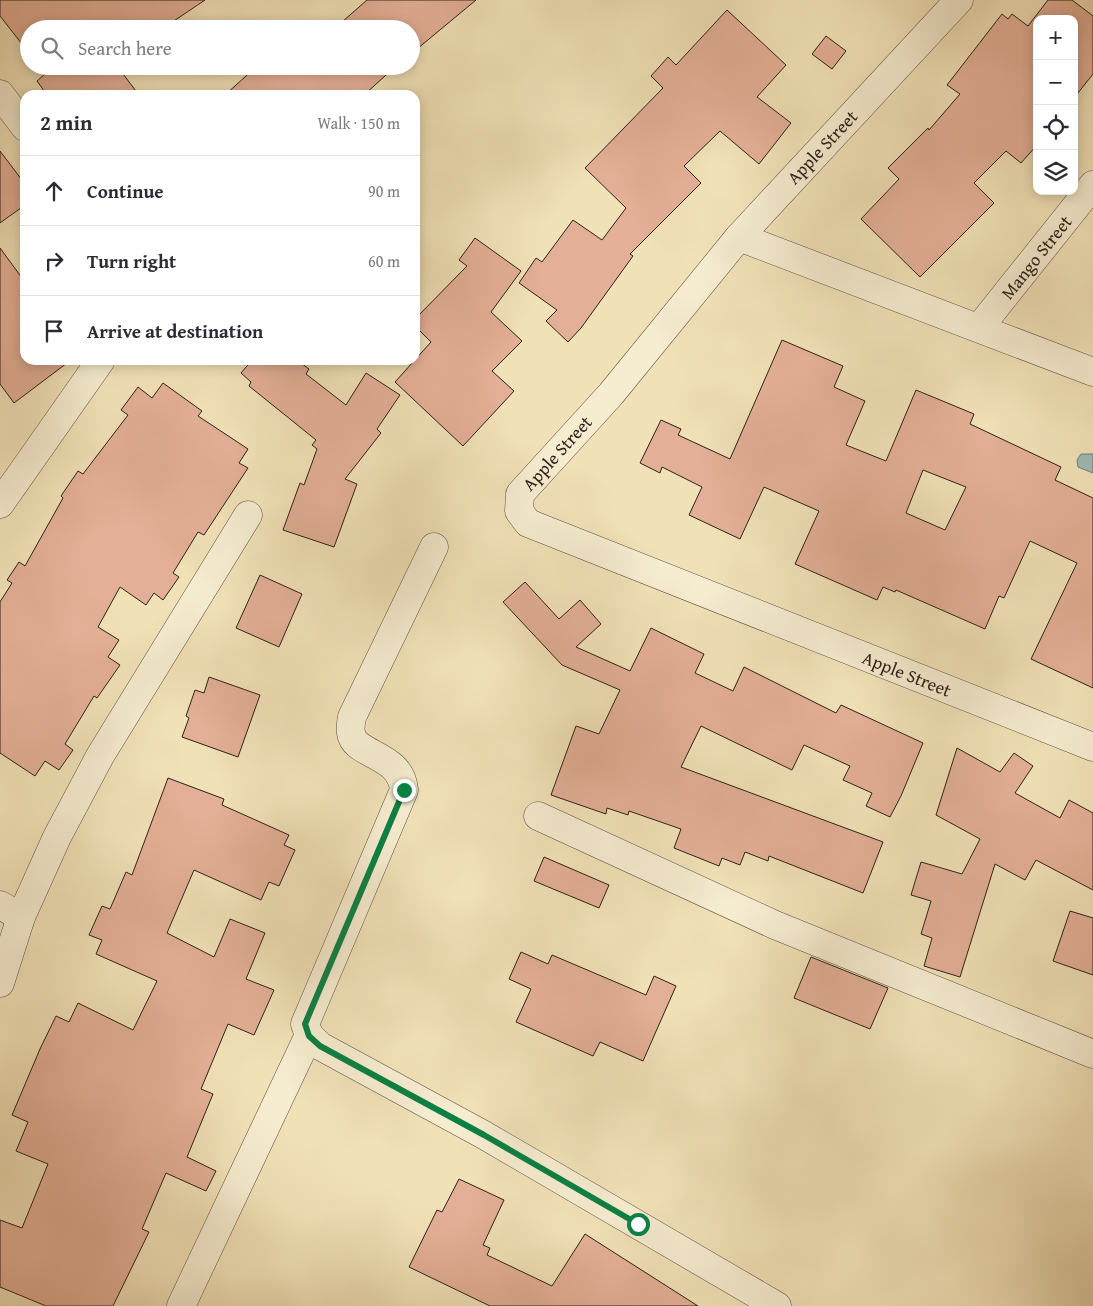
<!DOCTYPE html>
<html lang="en">
<head>
<meta charset="utf-8">
<style>
  :root { --surface:#fff; --page:#f2f2f3; --text:#2b2b33; --muted:#7c7c81; --line:#e1e1e2 }
  body { margin:0; font-family:"Gentium Book Plus",serif; background:var(--page); color:var(--text) }
  .controls { position:absolute; right:15px; top:15px; display:grid; overflow:hidden; border-radius:10px; box-shadow:0 2px 12px #0003 }
  .controls button { width:45px; height:45px; display:grid; place-items:center; padding:0; border:0; border-bottom:1px solid var(--line); background:var(--surface); color:var(--text); font:25px sans-serif }
  .stop { position:absolute; width:15px; height:15px; margin:-11px; border:4px solid #0b8043; border-radius:50%; background:#fff }
  .stop.end { background:#0b8043; border-color:#fff; box-shadow:0 1px 5px #0008 }
  .list { margin:0; padding:0; list-style:none }
  h2 { display:flex; justify-content:space-between; align-items:center; height:65px; margin:0; padding:0 20px; font-size:21px }
  h2 small { font-size:16px; font-weight:400; color:var(--muted) }
  .list li { display:grid; grid-template-columns:32px 1fr auto; gap:15px; align-items:center; box-sizing:border-box; height:70px; padding:0 20px; border-top:1px solid var(--line) }
  .list b { display:block; font-size:19px; white-space:nowrap }
  .list em { font-size:16px; font-style:normal; color:var(--muted) }
  .icon { flex:none; width:28px; height:28px; fill:none; stroke:currentColor; stroke-width:2; stroke-linecap:round; stroke-linejoin:round }
  .map { position:relative; flex:none; width:1093px; height:1306px; overflow:hidden }
  .search { position:absolute; background:var(--surface); box-shadow:0 2px 12px #0003; left:20px; top:20px; width:400px; height:55px; display:flex; align-items:center; gap:12px; box-sizing:border-box; padding:0 18px; border-radius:28px; color:var(--muted); font-size:19px }
  .panel { position:absolute; background:var(--surface); box-shadow:0 2px 12px #0003; left:20px; top:90px; width:400px; height:275px; border-radius:15px }
  .map>svg:first-child { display:block }
</style>
</head>
<body>
<div class="map">
<svg width="1093" height="1306" viewBox="0 0 1093 1306">
  <rect width="100%" height="100%" fill="#f1e1b7"/>
  <filter id="stains"><feTurbulence type="fractalNoise" baseFrequency=".004" numOctaves="4"/><feColorMatrix values="0 0 0 0 .2 0 0 0 0 .09 0 0 0 0 .02 0 0 0 .5 -.17"/></filter>
  <radialGradient id="worn" r=".72"><stop offset=".6" stop-color="#630" stop-opacity="0"/><stop offset="1" stop-color="#630" stop-opacity=".3"/></radialGradient>
  <!-- water -->
  <path fill="#9cbcb6" stroke="#6f7e77" d="M 1081,454 L 1093,454 L 1093,473 L 1078,467 L 1077,460 Z"/>
  <!-- building -->
  <g fill="#e3af96" stroke="#2c2119" fill-rule="evenodd">
    <path d="M 0,0 L 205,0 L 162,29 L 29,29 L 29,53 L 0,16 Z"/>
    <path d="M 367,0 L 476,0 L 411,54 L 411,29 L 334,29 Z"/>
    <path d="M 1048,0 L 1072,0 L 1093,16 L 1093,74 L 1074,98 L 1074,19 L 1037,19 L 1037,145 L 1021,163 L 1006,151 L 974,183 L 994,203 L 920,277 L 861,219 L 899,179 L 888,168 L 928,128 L 929,130 L 960,94 L 947,85 L 1002,14 L 1008,19 L 1012,14 L 1028,26 Z"/>
    <path d="M 727,10 L 786,65 L 757,97 L 791,123 L 759,164 L 720,131 L 684,166 L 701,183 L 630,254 L 633,256 L 581,328 L 568,342 L 546,321 L 557,310 L 519,283 L 536,258 L 542,262 L 573,220 L 602,240 L 626,208 L 585,168 L 663,88 L 651,76 L 668,57 L 676,65 Z"/>
    <path d="M 826,36 L 846,51 L 832,69 L 812,54 Z"/>
    <path d="M 39,66 L 117,66 L 139,95 L 47,95 L 37,81 L 45,74 Z"/>
    <path d="M 257,66 L 396,66 L 364,95 L 225,95 Z"/>
    <path d="M 0,151 L 25,184 L 25,205 L 0,223 Z"/>
    <path d="M 475,238 L 521,271 L 491,312 L 522,341 L 492,371 L 514,391 L 463,446 L 395,382 L 431,342 L 415,326 L 415,319 L 467,266 L 459,260 Z"/>
    <path d="M 0,248 L 25,282 L 25,360 L 71,360 L 14,403 L 0,384 Z"/>
    <path d="M 782,340 L 843,366 L 834,387 L 865,401 L 846,445 L 886,461 L 916,390 L 974,414 L 970,424 L 1061,467 L 1055,480 L 1093,498 L 1093,688 L 1031,659 L 1077,563 L 1030,541 L 1004,598 L 999,596 L 985,629 L 896,590 L 895,592 L 883,587 L 877,600 L 795,564 L 819,511 L 764,487 L 740,539 L 689,515 L 702,487 L 662,467 L 660,473 L 640,463 L 661,420 L 681,429 L 678,435 L 730,459 ZM 923,470 L 966,487 L 945,530 L 906,513 Z"/>
    <path d="M 252,360 L 297,360 L 309,369 L 306,374 L 346,405 L 366,373 L 400,395 L 377,429 L 381,433 L 345,479 L 357,484 L 334,547 L 283,530 L 300,483 L 304,485 L 317,449 L 312,445 L 316,440 L 249,386 L 251,382 L 241,373 Z"/>
    <path d="M 163,383 L 202,411 L 198,416 L 248,449 L 239,463 L 248,468 L 204,535 L 198,532 L 173,573 L 179,577 L 163,600 L 154,593 L 146,605 L 120,587 L 98,627 L 119,640 L 108,657 L 120,665 L 97,698 L 94,696 L 65,744 L 73,750 L 59,770 L 45,761 L 35,776 L 0,753 L 0,602 L 12,583 L 7,580 L 19,562 L 25,566 L 63,498 L 61,496 L 78,471 L 83,474 L 128,415 L 121,410 L 138,387 L 152,398 Z"/>
    <path d="M 260,575 L 302,594 L 279,647 L 236,628 Z"/>
    <path d="M 525,582 L 559,619 L 580,600 L 601,624 L 576,647 L 630,671 L 651,628 L 704,654 L 695,673 L 733,691 L 744,667 L 836,713 L 841,705 L 923,743 L 901,796 L 890,817 L 866,806 L 872,793 L 843,780 L 850,766 L 804,745 L 792,770 L 701,726 L 681,767 L 883,842 L 863,893 L 769,856 L 768,861 L 745,852 L 740,865 L 722,858 L 719,866 L 674,848 L 681,829 L 629,811 L 628,815 L 607,808 L 606,814 L 551,795 L 576,726 L 599,734 L 620,690 L 562,665 L 503,602 Z"/>
    <path d="M 209,677 L 260,695 L 238,757 L 182,737 L 189,718 L 186,716 L 195,690 L 204,693 Z"/>
    <path d="M 957,748 L 1000,772 L 1014,753 L 1033,766 L 1015,793 L 1060,818 L 1069,800 L 1093,813 L 1093,890 L 1036,860 L 1025,880 L 995,864 L 960,977 L 924,966 L 932,938 L 921,934 L 931,901 L 911,895 L 921,862 L 962,874 L 980,839 L 936,815 Z"/>
    <path d="M 168,778 L 224,799 L 222,805 L 289,835 L 284,845 L 295,850 L 279,886 L 269,882 L 261,900 L 194,870 L 167,933 L 214,957 L 230,919 L 265,933 L 246,979 L 274,990 L 254,1035 L 228,1024 L 201,1089 L 213,1094 L 187,1157 L 216,1171 L 206,1191 L 166,1173 L 142,1229 L 149,1232 L 113,1306 L 46,1306 L 0,1287 L 0,1220 L 22,1228 L 48,1164 L 16,1151 L 28,1122 L 12,1115 L 40,1049 L 56,1016 L 69,1022 L 78,1003 L 133,1030 L 157,981 L 96,954 L 102,940 L 89,935 L 102,906 L 110,909 L 126,872 L 132,875 Z"/>
    <path d="M 544,857 L 609,885 L 599,908 L 534,881 Z"/>
    <path d="M 1070,911 L 1093,918 L 1093,975 L 1053,961 Z"/>
    <path d="M 521,952 L 548,964 L 552,955 L 646,995 L 654,976 L 676,986 L 643,1061 L 600,1042 L 593,1056 L 516,1022 L 531,989 L 509,979 Z"/>
    <path d="M 811,957 L 888,988 L 870,1029 L 794,998 Z"/>
    <path d="M 459,1179 L 504,1200 L 483,1245 L 490,1248 L 487,1255 L 552,1286 L 585,1234 L 698,1306 L 490,1306 L 409,1267 L 437,1210 L 442,1212 Z"/>
  </g>
  <g fill="none" stroke-linecap="round" stroke-linejoin="round">
    <!-- minor casing -->
    <g stroke="#5d5140" stroke-width="29">
      <g id="minor">
        <path id="s1" d="M 959,0 L 739,237 L 611,394 L 520,494 L 519,511 L 528,523 L 1093,747"/>
        <path d="M 0,94 L 25,127"/>
        <path d="M 739,237 L 1093,372"/>
        <path id="s2" d="M 979,328 L 1093,185"/>
        <path d="M 0,504 L 101,360"/>
        <path d="M 434,547 L 352,717 C 351,722 350,728 351,733 C 354,756 401,753 404,790 L 305,1024 L 309,1035 L 320,1046 L 484,1135 L 777,1306"/>
        <path d="M 538,816 L 775,925 L 1093,1054"/>
        <path d="M 0,905 L 21,917"/>
        <path d="M 0,983 L 21,917 L 57,837 L 100,756 L 248,515"/>
        <path d="M 181,1306 L 309,1035"/>
      </g>
    </g>
    <!-- minor -->
    <use href="#minor" stroke="#f6ecd0" stroke-width="28"/>
  </g>
  <g fill="none" stroke-linecap="round" stroke-linejoin="round">
    <!-- route -->
    <path stroke="#0b8043" stroke-width="6" d="M 404,790 L 305,1024 L 309,1036 L 320,1046 L 484,1135 L 638,1224"/>
  </g>
  <g text-anchor="middle" dominant-baseline="central" stroke-width="4" stroke-linejoin="round" paint-order="stroke">
    <!-- street labels -->
    <g font-size="18" fill="#2c2119" stroke="#f6ecd0">
      <text transform="translate(822 147) rotate(-47)">Apple Street</text>
      <text stroke="none"><textPath href="#s2" startOffset="91">Mango Street</textPath></text>
      <text transform="translate(557 453) rotate(-48)">Apple Street</text>
      <text stroke="none"><textPath href="#s1" startOffset="1101">Apple Street</textPath></text>
    </g>
  </g>
  <rect width="100%" height="100%" filter="url(#stains)"/>
  <rect width="100%" height="100%" fill="url(#worn)"/>
</svg>
<div class="controls">
<button>+</button>
<button>−</button>
<button><svg class="icon" aria-label="locate" viewBox="0 0 24 24"><circle cx="12" cy="12" r="6"/><path d="M12 2v4M12 18v4M2 12h4M18 12h4"/></svg></button>
<button><svg class="icon" aria-label="layers" viewBox="0 0 24 24"><path d="M12 4l9 5-9 5-9-5zM3 14l9 5 9-5"/></svg></button>
</div>
<div class="stop" style="left:638px;top:1224px"></div>
<div class="stop end" style="left:404px;top:790px"></div>
<div class="search"><svg class="icon" aria-label="search" viewBox="0 0 24 24"><circle cx="10" cy="10" r="6"/><path d="M15 15l6 6"/></svg>Search here</div>
<section class="panel">
<h2>2 min<small>Walk · 150 m</small></h2>
<ul class="list">
<li><svg class="icon" aria-label="ahead" viewBox="0 0 24 24"><path d="M12 20V5M6 11l6-6 6 6"/></svg><div><b>Continue</b></div><em>90 m</em></li>
<li><svg class="icon" aria-label="right" viewBox="0 0 24 24"><path d="M7 20v-9h11M14 6l5 5-5 5"/></svg><div><b>Turn right</b></div><em>60 m</em></li>
<li><svg class="icon" aria-label="arrive" viewBox="0 0 24 24"><path d="M6 21V4h12l-3 4 3 4H6"/></svg><div><b>Arrive at destination</b></div></li>
</ul>
</section>
</div>
</body>
</html>
